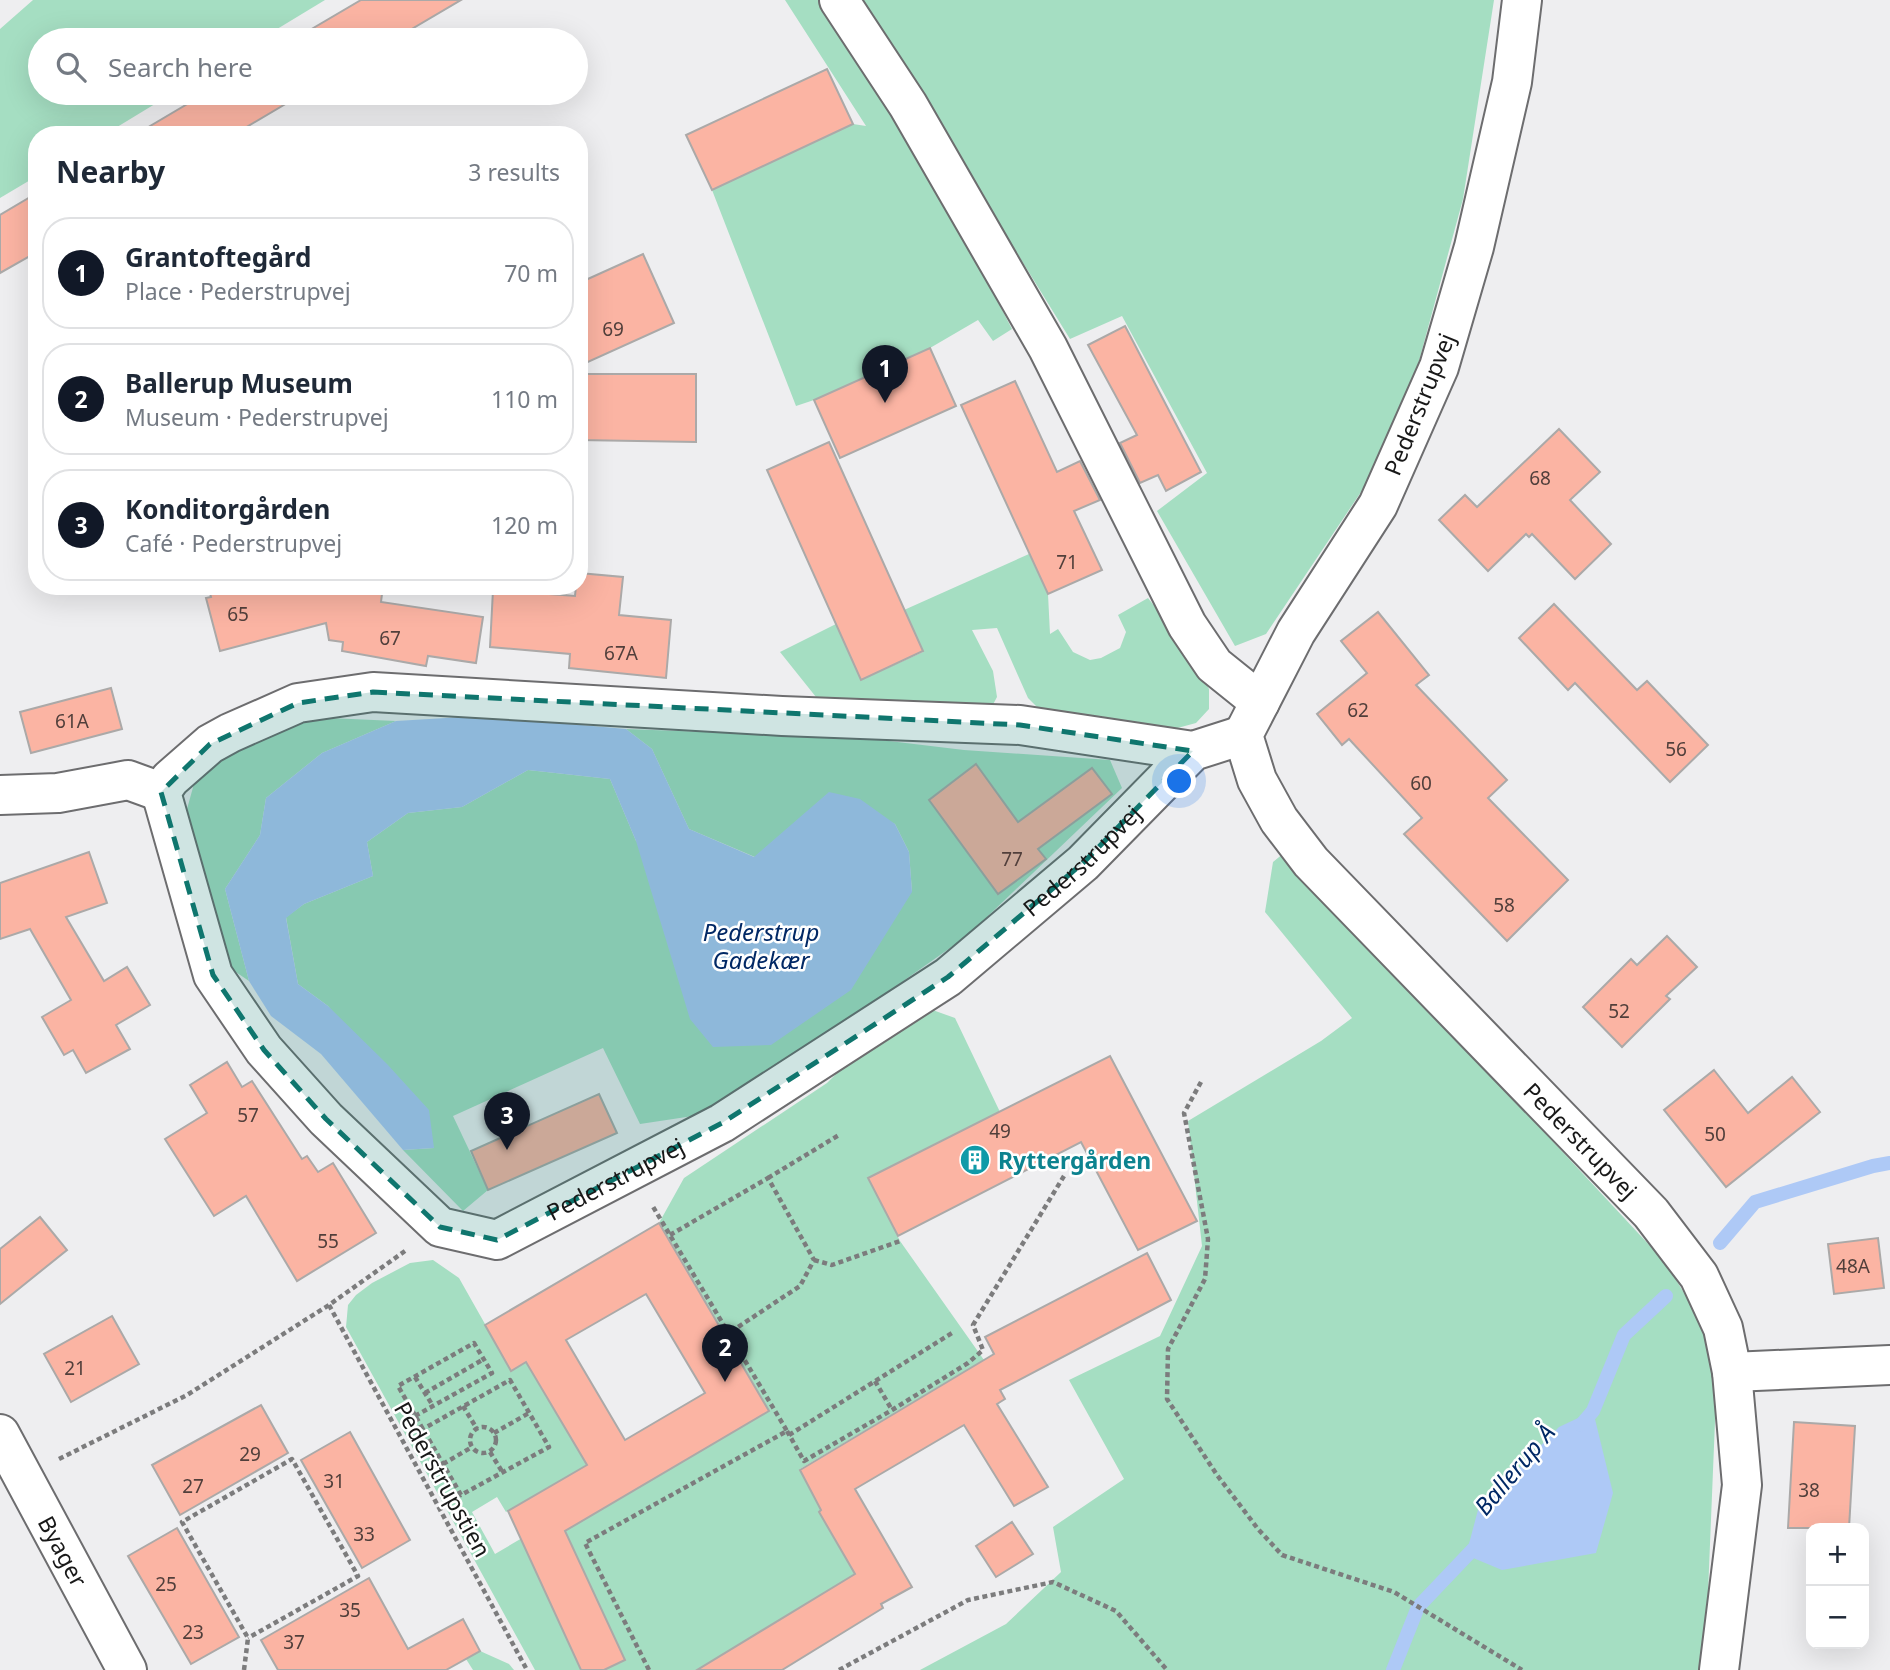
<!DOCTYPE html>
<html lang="en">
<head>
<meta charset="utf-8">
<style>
  :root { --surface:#fff; --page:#f6f6f7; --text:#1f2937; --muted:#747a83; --line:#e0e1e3; --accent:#111827 }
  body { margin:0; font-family:"Noto Sans",sans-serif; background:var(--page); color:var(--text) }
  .controls { position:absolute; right:21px; bottom:21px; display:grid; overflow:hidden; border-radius:14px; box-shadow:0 7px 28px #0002 }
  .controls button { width:63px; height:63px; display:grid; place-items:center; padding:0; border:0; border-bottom:2px solid var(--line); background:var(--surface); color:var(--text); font:35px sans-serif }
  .you { position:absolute; left:1180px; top:782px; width:24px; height:24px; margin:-18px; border:5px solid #fff; border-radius:50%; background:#1a73e8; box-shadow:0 0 0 10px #1a73e833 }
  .badge { display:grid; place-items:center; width:46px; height:46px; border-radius:50%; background:var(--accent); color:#fff; font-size:23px; font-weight:700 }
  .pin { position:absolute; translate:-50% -58px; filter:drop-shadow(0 2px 4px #0008) }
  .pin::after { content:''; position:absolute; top:37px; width:24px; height:21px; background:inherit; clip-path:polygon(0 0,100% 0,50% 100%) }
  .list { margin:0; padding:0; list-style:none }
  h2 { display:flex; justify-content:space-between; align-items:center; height:91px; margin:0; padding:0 28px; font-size:30px }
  h2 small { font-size:23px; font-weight:400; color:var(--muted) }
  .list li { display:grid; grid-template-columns:46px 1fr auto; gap:21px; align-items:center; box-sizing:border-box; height:112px; margin:0 14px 14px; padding:0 14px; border:2px solid var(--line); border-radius:28px }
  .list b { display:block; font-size:26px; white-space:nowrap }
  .list p { margin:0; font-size:23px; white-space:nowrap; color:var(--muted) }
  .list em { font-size:23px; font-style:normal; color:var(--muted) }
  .icon { flex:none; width:38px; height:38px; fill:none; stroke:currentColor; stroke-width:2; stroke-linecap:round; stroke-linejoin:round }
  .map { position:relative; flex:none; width:1890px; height:1670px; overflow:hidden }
  .search { position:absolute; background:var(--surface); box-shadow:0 7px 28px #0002; left:28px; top:28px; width:560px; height:77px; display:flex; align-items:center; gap:18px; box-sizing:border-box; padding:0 24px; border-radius:38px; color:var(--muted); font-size:26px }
  .panel { position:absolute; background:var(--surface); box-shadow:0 7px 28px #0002; left:28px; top:126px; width:560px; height:469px; border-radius:28px }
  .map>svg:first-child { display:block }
</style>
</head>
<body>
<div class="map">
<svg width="1890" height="1670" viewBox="0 0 1890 1670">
  <rect width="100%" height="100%" fill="#eeeef0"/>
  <!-- green -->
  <g fill="#a5dec2">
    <path d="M 33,0 L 325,0 L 259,40 L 40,40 L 40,93 L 173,93 L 104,135 L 37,135 L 37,176 L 0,198 L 0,29 Z"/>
    <path d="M 785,0 L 822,0 C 890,107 954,216 1012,329 L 993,341 L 978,320 L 930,348 L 814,400 L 796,406 L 712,190 L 853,124 L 866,126 Z"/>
    <path d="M 861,0 L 1494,0 L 1463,199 L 1416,372 L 1363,489 L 1266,634 L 1235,646 L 1157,511 L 1207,473 L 1122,316 L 1070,339 Z"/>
    <path d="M 1029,554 L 1048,594 L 1050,634 L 1058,629 L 1073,652 L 1090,660 L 1101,658 L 1120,648 L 1126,632 L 1118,615 L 1148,598 L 1171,627 L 1209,689 L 1209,709 L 1196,723 L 1159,733 L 1047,717 L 1028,698 L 997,628 L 972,630 L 993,671 L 997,697 L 989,712 L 816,697 L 780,652 L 836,624 L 861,680 L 923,652 L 904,610 Z"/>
    <path d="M 306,717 L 396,721 L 322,753 L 266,798 L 260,835 L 225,889 L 249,981 L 221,962 L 187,809 L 197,773 Z"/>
    <path d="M 626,729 L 864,738 L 964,750 L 1110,760 L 1122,788 L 967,936 L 756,1085 L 693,1116 L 640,1124 L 603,1048 L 453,1116 L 488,1190 L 463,1211 L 403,1150 L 434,1148 L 328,1006 L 298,984 L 286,917 L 304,904 L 373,876 L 367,842 L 408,813 L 462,807 L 528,770 L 610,779 L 636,841 L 912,892 L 909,852 L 895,824 L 829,793 L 755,857 L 689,829 L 652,749 Z"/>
    <path d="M 1284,853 L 1666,1263 L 1705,1328 L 1716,1397 L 1708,1593 L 1699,1670 L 920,1670 L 1006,1624 L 1061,1572 L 1053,1527 L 1124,1479 L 1069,1380 L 1160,1336 L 1202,1246 L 1188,1121 L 1321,1041 L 1352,1018 L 1265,912 L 1273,862 Z"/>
    <path d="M 927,1008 L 955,1018 L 1000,1112 L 869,1178 L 900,1241 L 984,1360 L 800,1469 L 821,1510 L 819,1512 L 855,1574 L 712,1661 L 717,1670 L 535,1670 L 346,1327 L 348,1305 L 356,1295 L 372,1283 L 410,1263 L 433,1260 L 459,1278 L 511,1370 L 526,1362 L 587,1465 L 506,1512 L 497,1497 L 472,1512 L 495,1554 L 580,1504 L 768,1411 L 659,1223 L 684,1178 L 827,1083 L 873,1037 Z"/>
    <path d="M 480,1651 L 509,1664 L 514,1670 L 473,1670 L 466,1659 Z"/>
  </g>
  <!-- water -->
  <g fill="#aec9f6">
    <path d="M 479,716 L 626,729 L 652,749 L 689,829 L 754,857 L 829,792 L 860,799 L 895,824 L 909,852 L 912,892 L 851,990 L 771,1045 L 713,1047 L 690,1019 L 636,841 L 610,779 L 528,770 L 462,807 L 408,813 L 367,842 L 373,876 L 304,904 L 286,918 L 298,984 L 328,1006 L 387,1064 L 429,1110 L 434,1148 L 403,1150 L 321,1054 L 271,1016 L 249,981 L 225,889 L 260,835 L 266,798 L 322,753 L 396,721 Z"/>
    <path d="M 1593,1411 L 1613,1493 L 1596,1553 L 1502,1570 L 1466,1555 L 1478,1510 L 1559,1427 Z"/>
  </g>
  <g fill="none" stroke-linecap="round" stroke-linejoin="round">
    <!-- stream -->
    <g stroke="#aec9f6" stroke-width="14">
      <path d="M 1720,1243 L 1755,1202 L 1873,1166 L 1890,1163"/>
      <path d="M 1581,1425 L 1593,1411 L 1624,1335 L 1666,1296"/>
      <path d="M 1393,1670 L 1418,1607 L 1479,1543"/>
    </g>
  </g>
  <!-- building -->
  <g fill="#fbb4a3" stroke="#aba9a8" stroke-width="2" fill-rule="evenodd">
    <path d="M 361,0 L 461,0 L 393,40 L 293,40 Z"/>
    <path d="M 827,69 L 853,124 L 712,190 L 686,135 Z"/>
    <path d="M 206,93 L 304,93 L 233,135 L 135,135 Z"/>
    <path d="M 37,193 L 37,252 L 0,273 L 0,215 Z"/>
    <path d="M 643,254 L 674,323 L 579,366 L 579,283 Z"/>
    <path d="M 1125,326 L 1201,472 L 1166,491 L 1158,475 L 1140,483 L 1120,443 L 1137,435 L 1088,345 Z"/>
    <path d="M 930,348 L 956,406 L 840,458 L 814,400 Z"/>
    <path d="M 579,374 L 696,374 L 696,442 L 579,440 Z"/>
    <path d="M 1015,381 L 1057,472 L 1080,461 L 1100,500 L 1074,511 L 1102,570 L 1048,594 L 961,405 Z"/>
    <path d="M 1559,429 L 1600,472 L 1570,500 L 1611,544 L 1575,579 L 1532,534 L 1529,537 L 1526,534 L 1488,571 L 1439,520 L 1465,495 L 1477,507 Z"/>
    <path d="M 829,442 L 923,651 L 861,680 L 767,470 Z"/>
    <path d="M 579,573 L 623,577 L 619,615 L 671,620 L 666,678 L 569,668 L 570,654 L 490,647 L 493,590 L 575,596 L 576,586 L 579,586 Z"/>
    <path d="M 208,586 L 383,586 L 381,602 L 483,617 L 476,663 L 428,656 L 426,666 L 342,651 L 343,642 L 329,640 L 326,623 L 220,651 L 206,598 L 211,597 Z"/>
    <path d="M 1554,604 L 1637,690 L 1647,681 L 1708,745 L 1670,782 L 1575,683 L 1568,690 L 1519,638 Z"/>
    <path d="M 1378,612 L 1429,675 L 1416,685 L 1507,780 L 1488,798 L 1568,880 L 1507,941 L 1404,834 L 1422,818 L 1349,739 L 1342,745 L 1317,714 L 1367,673 L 1341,641 Z"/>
    <path d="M 111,688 L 122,729 L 31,753 L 20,712 Z"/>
    <path d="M 976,764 L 1018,822 L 1092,768 L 1112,794 L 1038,849 L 1046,859 L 998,894 L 929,800 Z"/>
    <path d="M 89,852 L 107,903 L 66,917 L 104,981 L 127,967 L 150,1005 L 116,1025 L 130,1049 L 86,1073 L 73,1050 L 64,1055 L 42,1017 L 71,1000 L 30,929 L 0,939 L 0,883 Z"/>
    <path d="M 1667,936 L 1697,967 L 1666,996 L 1670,999 L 1622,1047 L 1583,1007 L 1631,959 L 1637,965 Z"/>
    <path d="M 1110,1056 L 1197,1221 L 1138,1250 L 1081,1142 L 898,1236 L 868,1178 Z"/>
    <path d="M 227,1062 L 242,1087 L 252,1081 L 302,1159 L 307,1156 L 318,1172 L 333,1163 L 376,1233 L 297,1281 L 246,1196 L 214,1216 L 165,1139 L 207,1113 L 190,1085 Z"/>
    <path d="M 1714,1070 L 1748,1113 L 1792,1077 L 1820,1112 L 1726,1187 L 1664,1110 Z"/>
    <path d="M 599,1094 L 617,1133 L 488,1190 L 471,1151 Z"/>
    <path d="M 40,1217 L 67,1250 L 0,1304 L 0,1249 Z"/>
    <path d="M 659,1223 L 769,1411 L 565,1531 L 625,1660 L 604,1670 L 581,1670 L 508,1511 L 587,1465 L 526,1362 L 511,1371 L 485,1325 ZM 646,1294 L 705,1393 L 625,1440 L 566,1340 Z"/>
    <path d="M 1878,1238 L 1884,1288 L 1834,1294 L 1828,1244 Z"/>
    <path d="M 1147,1253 L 1171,1300 L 1000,1390 L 1005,1399 L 997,1404 L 1048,1487 L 1014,1506 L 964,1425 L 855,1489 L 912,1587 L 881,1604 L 883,1608 L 782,1670 L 697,1670 L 855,1574 L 819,1512 L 821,1510 L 800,1470 L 994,1354 L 985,1337 Z"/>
    <path d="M 112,1316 L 139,1364 L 71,1402 L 44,1354 Z"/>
    <path d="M 261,1405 L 288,1453 L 180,1515 L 152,1465 Z"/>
    <path d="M 1794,1422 L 1855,1426 L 1849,1528 L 1788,1528 Z"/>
    <path d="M 350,1432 L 410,1540 L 362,1568 L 301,1460 Z"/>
    <path d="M 1012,1522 L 1033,1554 L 996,1577 L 976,1546 Z"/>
    <path d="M 177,1528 L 239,1637 L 191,1664 L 128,1556 Z"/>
    <path d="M 369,1578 L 408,1649 L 463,1619 L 480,1651 L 446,1670 L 278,1670 L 261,1640 Z"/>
  </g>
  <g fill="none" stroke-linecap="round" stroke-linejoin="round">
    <!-- minor casing -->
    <g stroke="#6d6d6f" stroke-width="42">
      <g id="minor">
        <path d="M 839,0 L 908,105 L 1048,348 L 1187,625 L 1214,665 L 1260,702"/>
        <path id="s1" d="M 1522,0 L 1512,82 L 1474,247 L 1439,367 L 1378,505 L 1296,632 L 1243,735 L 1257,780 L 1279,820 L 1311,862 L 1651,1213 L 1699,1276 L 1723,1328 L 1732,1372 L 1742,1485 L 1719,1670"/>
        <path id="s2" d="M 1193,751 L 1020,725 L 782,716 L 373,692 L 298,703 L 230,733 L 210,744 L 170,779 L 161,792 L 213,975 L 264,1050 L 326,1119 L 440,1227 L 497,1240 L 722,1123 L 948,977 L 1083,863 L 1193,751 L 1243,735"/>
        <path d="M 0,795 L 58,793 L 128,780 L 161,792"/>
        <path d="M 1732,1372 L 1890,1365"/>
        <path id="s3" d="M 0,1434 L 127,1670"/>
      </g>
    </g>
    <!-- path -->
    <g stroke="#7c7c7d" stroke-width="4.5" stroke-dasharray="5 3.5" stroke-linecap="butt">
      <path d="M 1201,1082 L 1184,1113 L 1208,1239 L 1205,1279 L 1168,1349 L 1167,1399 L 1217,1475 L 1258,1529 L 1282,1555 L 1394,1592 L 1522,1670"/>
      <path d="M 768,1178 L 839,1135"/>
      <path d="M 670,1235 L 768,1178 L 814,1260 L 800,1286 L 729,1333"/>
      <path d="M 814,1260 L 832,1265 L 900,1241"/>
      <path d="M 329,1305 L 527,1670"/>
      <path d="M 415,1377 L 433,1406"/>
      <path d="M 875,1381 L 892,1410"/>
      <path d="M 425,1393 L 484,1359"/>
      <path d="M 463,1406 L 477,1429"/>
      <path d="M 415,1416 L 492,1373 L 474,1343 L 398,1386 L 461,1495 L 549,1447 L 510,1380 L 423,1429"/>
      <circle cx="483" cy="1440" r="13"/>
      <path d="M 787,1431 L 804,1461 L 892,1410 L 968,1363 L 983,1350 L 973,1325 L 1064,1176"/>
      <path d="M 494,1433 L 529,1413"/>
      <path d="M 789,1435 L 952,1333"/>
      <path d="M 490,1452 L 503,1473"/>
      <path d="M 59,1459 L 187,1395 L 329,1305 L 405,1251"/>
      <path d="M 443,1464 L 472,1447"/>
      <path d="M 244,1670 L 248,1638 L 182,1522 L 292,1459 L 358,1576 L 248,1638"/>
      <path d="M 649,1670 L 585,1543 L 787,1431 L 652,1205"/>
      <path d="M 839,1670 L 968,1600 L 1053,1582 L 1116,1611 L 1167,1670"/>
    </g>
    <!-- minor -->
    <use href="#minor" stroke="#fff" stroke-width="38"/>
  </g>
  <!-- marked area -->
  <path fill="#0f766e" fill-opacity="0.2" stroke="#0f766e" stroke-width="5" stroke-dasharray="14 9" stroke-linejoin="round" d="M 373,692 L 1020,725 L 1193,751 L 1083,863 L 948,977 L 722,1123 L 497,1240 L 440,1227 L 326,1119 L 264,1050 L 213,975 L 161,792 L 210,744 L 298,703 Z"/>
  <!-- icons -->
  <defs>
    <g id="building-disc" transform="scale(1.575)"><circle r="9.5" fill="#0f9aa8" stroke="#fff"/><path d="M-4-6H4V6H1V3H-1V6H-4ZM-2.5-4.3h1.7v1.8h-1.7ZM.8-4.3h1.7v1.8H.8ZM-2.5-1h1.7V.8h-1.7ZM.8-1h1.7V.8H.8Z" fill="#fff"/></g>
  </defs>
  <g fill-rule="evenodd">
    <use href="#building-disc" x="975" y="1160"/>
  </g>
  <g text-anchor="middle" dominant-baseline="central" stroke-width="5" stroke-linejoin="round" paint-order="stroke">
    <!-- number labels -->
    <g font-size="19" fill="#513f3b">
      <text x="613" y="329">69</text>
      <text x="1540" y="478">68</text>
      <text x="1067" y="562">71</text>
      <text x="238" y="614">65</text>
      <text x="390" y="638">67</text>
      <text x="621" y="653">67A</text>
      <text x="1358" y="710">62</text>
      <text x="72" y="721">61A</text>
      <text x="1676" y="749">56</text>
      <text x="1421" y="783">60</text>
      <text x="1012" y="859">77</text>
      <text x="1504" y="905">58</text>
      <text x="1619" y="1011">52</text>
      <text x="248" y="1115">57</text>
      <text x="1000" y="1131">49</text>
      <text x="1715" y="1134">50</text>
      <text x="328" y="1241">55</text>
      <text x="1853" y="1266">48A</text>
      <text x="75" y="1368">21</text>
      <text x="250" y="1454">29</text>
      <text x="334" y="1481">31</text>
      <text x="193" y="1486">27</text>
      <text x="1809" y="1490">38</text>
      <text x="364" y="1534">33</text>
      <text x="166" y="1584">25</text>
      <text x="350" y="1610">35</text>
      <text x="193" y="1632">23</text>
      <text x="294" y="1642">37</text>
    </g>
    <!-- street labels -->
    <g font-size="23" fill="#181818" stroke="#fff">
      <text transform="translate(1419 404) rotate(-68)">Pederstrupvej</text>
      <text stroke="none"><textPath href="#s2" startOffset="2354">Pederstrupvej</textPath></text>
      <text stroke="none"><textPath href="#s1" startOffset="1328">Pederstrupvej</textPath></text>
      <text stroke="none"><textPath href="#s2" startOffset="1787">Pederstrupvej</textPath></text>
      <text transform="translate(443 1479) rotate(61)">Pederstrupstien</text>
      <text stroke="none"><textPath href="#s3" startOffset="133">Byager</textPath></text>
    </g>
    <!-- culture labels -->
    <g font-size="23" font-weight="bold" fill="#0d838f" stroke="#fff" text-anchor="start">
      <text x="998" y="1160">Ryttergården</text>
    </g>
    <!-- water labels -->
    <g font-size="24" font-style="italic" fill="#012865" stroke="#fff">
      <text x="761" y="931">Pederstrup<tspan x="761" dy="28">Gadekær</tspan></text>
      <text transform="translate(1514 1469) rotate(-50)">Ballerup Å</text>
    </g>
  </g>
</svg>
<div class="controls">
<button>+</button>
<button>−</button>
</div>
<div class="you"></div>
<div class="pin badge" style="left:885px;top:403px">1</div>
<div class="pin badge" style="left:725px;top:1382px">2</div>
<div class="pin badge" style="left:507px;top:1150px">3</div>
<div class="search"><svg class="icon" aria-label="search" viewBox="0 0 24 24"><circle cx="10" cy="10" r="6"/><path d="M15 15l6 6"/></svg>Search here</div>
<section class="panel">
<h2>Nearby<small>3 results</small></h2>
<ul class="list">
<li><span class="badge">1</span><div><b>Grantoftegård</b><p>Place · Pederstrupvej</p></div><em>70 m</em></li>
<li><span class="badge">2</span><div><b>Ballerup Museum</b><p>Museum · Pederstrupvej</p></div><em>110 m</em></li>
<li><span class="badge">3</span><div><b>Konditorgården</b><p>Café · Pederstrupvej</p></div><em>120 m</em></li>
</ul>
</section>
</div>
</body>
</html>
